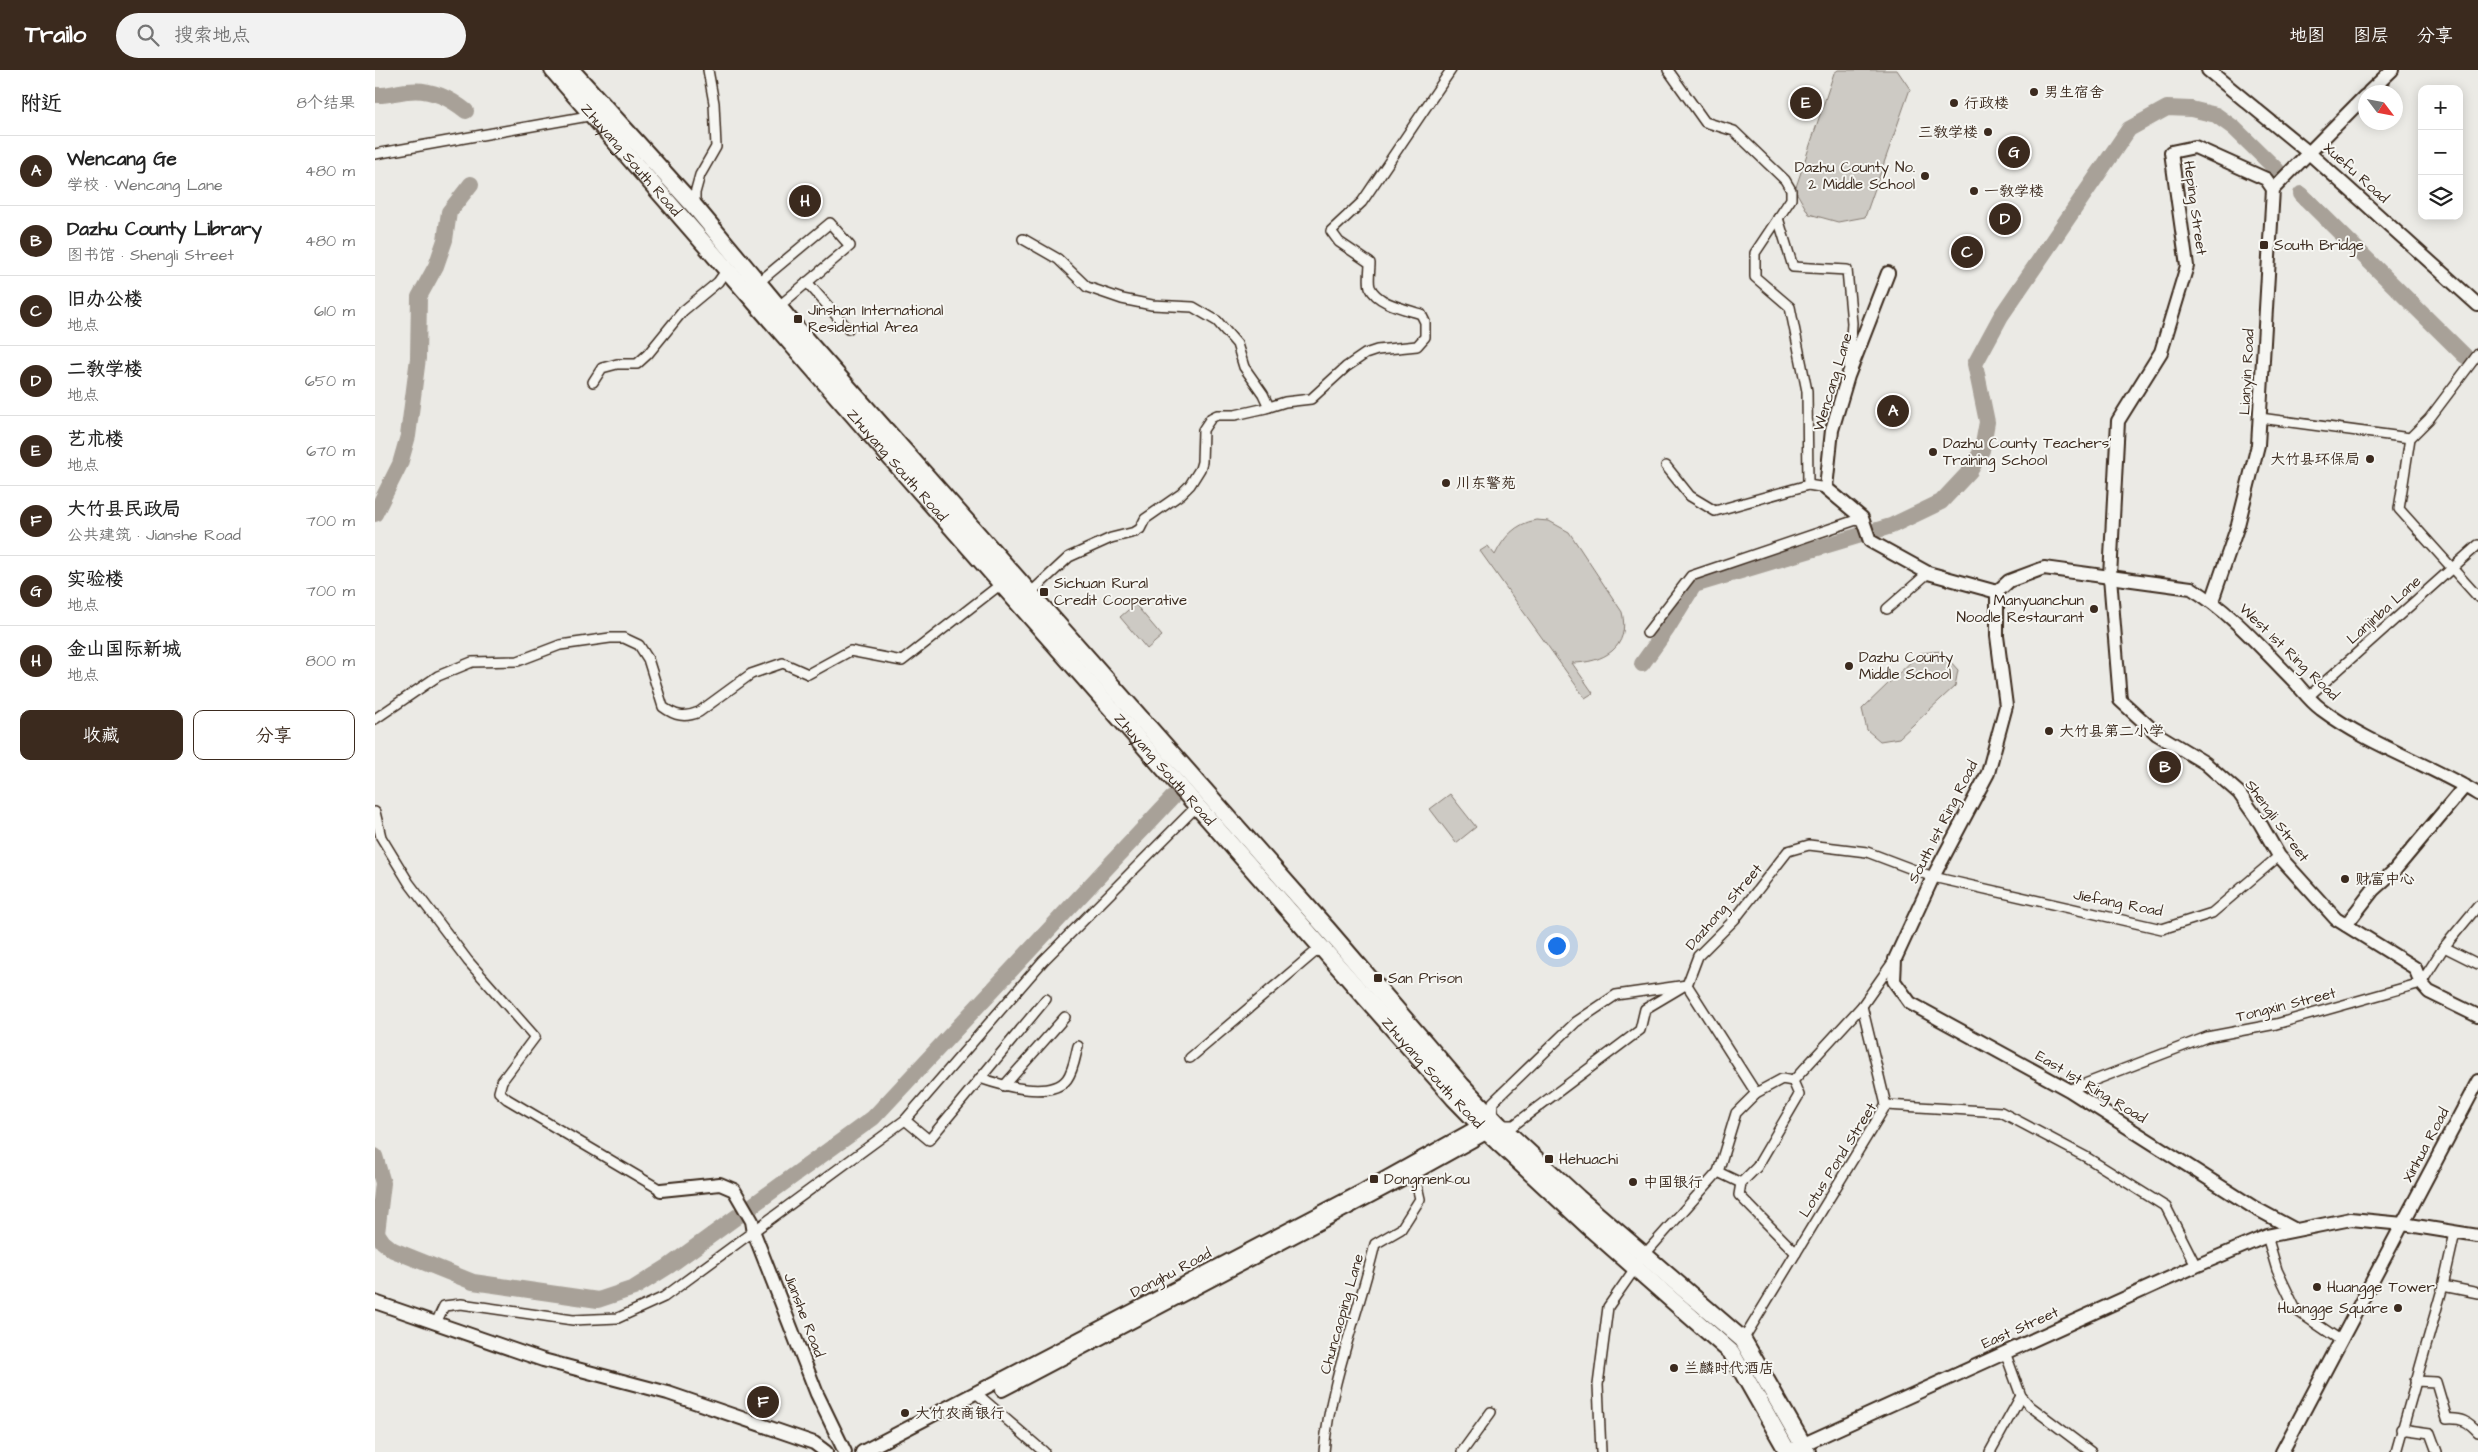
<!DOCTYPE html>
<html lang="zh">
<head>
<meta charset="utf-8">
<style>
  :root { --surface:#fff; --page:#f2f2f2; --text:#222; --muted:#767676; --line:#e0e0e0; --accent:#3b2a1e }
  body { margin:0; font-family:"Architects Daughter","LXGW WenKai TC",sans-serif; background:var(--page); color:var(--text) }
  .controls { position:absolute; right:15px; top:15px; display:grid; overflow:hidden; border-radius:10px; box-shadow:0 2px 12px #0003 }
  .controls button { width:45px; height:45px; display:grid; place-items:center; padding:0; border:0; border-bottom:1px solid var(--line); background:var(--surface); color:var(--text); font:25px sans-serif }
  .compass { position:absolute; left:1983px; top:15px; width:45px; height:45px; border-radius:50%; background:var(--surface); box-shadow:0 2px 12px #0003; rotate:122deg }
  .you { position:absolute; left:1181px; top:875px; width:18px; height:18px; margin:-12px; border:4px solid #fff; border-radius:50%; background:#1a73e8; box-shadow:0 0 0 8px #1a73e833 }
  .badge { display:grid; place-items:center; width:32px; height:32px; border-radius:50%; background:var(--accent); color:#fff; font-size:16px; font-weight:700 }
  .pin { position:absolute; translate:-50% -50%; border:2px solid #fff; box-shadow:0 1px 5px #0006 }
  .list { margin:0; padding:0; list-style:none }
  h2 { display:flex; justify-content:space-between; align-items:center; height:65px; margin:0; padding:0 20px; font-size:21px }
  h2 small { font-size:16px; font-weight:400; color:var(--muted) }
  .list li { display:grid; grid-template-columns:32px 1fr auto; gap:15px; align-items:center; box-sizing:border-box; height:70px; padding:0 20px; border-top:1px solid var(--line) }
  .list b { display:block; font-size:19px; white-space:nowrap }
  .list p { margin:0; font-size:16px; white-space:nowrap; color:var(--muted) }
  .list em { font-size:16px; font-style:normal; color:var(--muted) }
  .actions { display:flex; gap:10px; padding:15px 20px }
  .actions a { flex:1; padding:11px 0; border:1px solid var(--accent); border-radius:10px; text-align:center; font-size:18px; color:var(--accent) }
  .actions .main { background:var(--accent); color:#fff }
  .icon { flex:none; width:28px; height:28px; fill:none; stroke:currentColor; stroke-width:2; stroke-linecap:round; stroke-linejoin:round }
  .map { position:relative; flex:none; width:2103px; height:1382px; overflow:hidden }
  header { display:flex; align-items:center; gap:30px; box-sizing:border-box; height:70px; padding:0 25px; background:var(--accent); color:#fff }
  header strong { font-size:24px }
  nav { display:flex; gap:28px; margin-inline-start:auto; font-size:18px }
  .search { width:350px; height:45px; background:var(--page); display:flex; align-items:center; gap:12px; box-sizing:border-box; padding:0 18px; border-radius:28px; color:var(--muted); font-size:19px }
  main { display:flex }
  aside { flex:1; background:var(--surface) }
  .map>svg:first-child { display:block }
</style>
</head>
<body>
<header>
<strong>Trailo</strong>
<div class="search"><svg class="icon" aria-label="search" viewBox="0 0 24 24"><circle cx="10" cy="10" r="6"/><path d="M15 15l6 6"/></svg>搜索地点</div>
<nav><a>地图</a><a>图层</a><a>分享</a></nav>
</header>
<main>
<aside>
<h2>附近<small>8个结果</small></h2>
<ul class="list">
<li><span class="badge">A</span><div><b>Wencang Ge</b><p>学校 · Wencang Lane</p></div><em>480 m</em></li>
<li><span class="badge">B</span><div><b>Dazhu County Library</b><p>图书馆 · Shengli Street</p></div><em>480 m</em></li>
<li><span class="badge">C</span><div><b>旧办公楼</b><p>地点</p></div><em>610 m</em></li>
<li><span class="badge">D</span><div><b>二教学楼</b><p>地点</p></div><em>650 m</em></li>
<li><span class="badge">E</span><div><b>艺术楼</b><p>地点</p></div><em>670 m</em></li>
<li><span class="badge">F</span><div><b>大竹县民政局</b><p>公共建筑 · Jianshe Road</p></div><em>700 m</em></li>
<li><span class="badge">G</span><div><b>实验楼</b><p>地点</p></div><em>700 m</em></li>
<li><span class="badge">H</span><div><b>金山国际新城</b><p>地点</p></div><em>800 m</em></li>
</ul>
<div class="actions"><a class="main">收藏</a><a>分享</a></div>
</aside>
<div class="map">
<svg width="2103" height="1382" viewBox="0 0 2103 1382">
  <rect width="100%" height="100%" fill="#ebeae5"/>
  <filter id="ink" filterUnits="userSpaceOnUse"><feTurbulence type="fractalNoise" baseFrequency=".02" numOctaves="2"/><feDisplacementMap in="SourceGraphic" scale="10" xChannelSelector="R" yChannelSelector="G"/><feConvolveMatrix kernelMatrix="1 2 1 2 8 2 1 2 1" color-interpolation-filters="sRGB"/></filter>
  <g filter="url(#ink)">
    <!-- green -->
    <g fill="#cdcac4" stroke="#847a71">
      <path d="M 1463,0 L 1522,0 L 1535,19 L 1490,147 L 1463,152 L 1434,144 L 1420,120 L 1459,3 Z"/>
      <path d="M 1161,450 L 1174,451 L 1194,462 L 1247,542 C 1256,578 1228,593 1197,593 L 1218,623 L 1210,628 L 1105,481 L 1113,476 L 1120,485 C 1129,467 1140,454 1161,450 Z"/>
      <path d="M 760,534 L 787,566 L 772,579 L 745,547 Z"/>
      <path d="M 1566,581 L 1583,600 L 1580,616 L 1524,668 L 1505,671 L 1492,660 L 1487,639 L 1545,583 Z"/>
      <path d="M 1075,724 L 1101,757 L 1081,773 L 1055,739 Z"/>
    </g>
    <g fill="none" stroke-linecap="round" stroke-linejoin="round">
      <!-- river -->
      <g stroke="#a8a198" stroke-width="16">
        <path d="M 0,25 C 12,26 21,22 32,21 C 54,18 75,28 91,41"/>
        <path d="M 1926,124 L 2090,286"/>
        <path d="M 0,444 L 25,394 L 33,366 L 43,288 L 44,227 L 61,196 L 70,170 L 74,142 L 96,114"/>
        <path d="M 1267,594 L 1292,559 L 1319,515 L 1516,456 L 1566,432 L 1595,401 L 1607,380 L 1612,352 L 1600,294 L 1626,246 L 1754,59 L 1792,38 L 1816,39 L 1841,45 L 1859,58 L 1902,100"/>
        <path d="M 0,1086 L 8,1113 L 2,1163 L 8,1172 L 18,1180 L 98,1212 L 223,1230 L 259,1218 L 294,1196 L 498,1048 L 797,728"/>
      </g>
      <!-- street casing -->
      <g stroke="#3b2a1e" stroke-width="12">
        <g id="street">
          <path d="M 1293,0 L 1330,52 L 1359,61 L 1410,110 L 1416,120 L 1416,129 L 1380,183 L 1380,207 L 1415,237 L 1432,321 L 1433,415"/>
          <path d="M 0,84 L 219,45"/>
          <path d="M 320,137 L 320,123 L 325,105 L 341,77 L 339,33 L 333,0"/>
          <path d="M 1403,148 L 1418,197 L 1472,200 L 1477,253 L 1474,296"/>
          <path d="M 648,169 L 683,189 L 712,217 L 747,229 L 777,235 L 818,237 L 842,251 L 862,274 L 869,297 L 888,324 L 894,337"/>
          <path d="M 432,212 L 473,259"/>
          <path d="M 383,213 L 455,153 L 475,176 L 403,237"/>
          <path d="M 2103,284 L 2054,349 L 2035,368 L 2024,439 L 2103,527"/>
          <path d="M 218,312 L 227,298 L 242,294 L 262,294 L 273,284 L 308,241 L 343,212 L 353,198"/>
          <path d="M 1885,348 L 2035,368"/>
          <path d="M 1291,396 L 1315,426 L 1340,441 L 1433,415 L 1451,418"/>
          <path d="M 653,525 L 694,487 L 736,468 L 760,462 L 765,459 L 770,449 L 806,424 L 815,415 L 825,399 L 827,392 L 828,360 L 836,348 L 842,345 L 860,345 L 891,338 L 910,332 L 936,329 L 971,297 L 990,284 L 1002,280 L 1042,276 L 1050,267 L 1050,252 L 1046,244 C 1031,239 1002,234 995,217 C 993,211 995,200 995,193 L 964,172 L 956,161 L 987,132 L 1076,0"/>
          <path d="M 1512,539 L 1553,503"/>
          <path d="M 1272,563 L 1316,506 L 1487,448"/>
          <path d="M 1934,626 L 2103,475"/>
          <path d="M 0,649 L 63,606 L 97,592 L 143,591 L 185,575 L 235,568 L 249,568 L 264,575 L 273,589 L 288,637 C 300,646 310,648 324,642 L 376,604 L 408,593 L 433,604 L 475,581 L 527,591 L 626,514"/>
          <path d="M 0,742 L 6,767 L 34,813 L 93,891 L 160,967 L 127,1011 L 124,1022 L 132,1029 L 286,1120"/>
          <path d="M 2069,877 L 2103,894"/>
          <path d="M 1312,915 L 1323,886 L 1360,849 L 1413,781 L 1434,775 L 1492,782 L 1558,807 L 1787,859 L 1837,843 L 1904,786"/>
          <path d="M 1312,915 L 1381,1023"/>
          <path d="M 1487,936 L 1511,1035"/>
          <path d="M 815,988 L 946,877"/>
          <path d="M 605,1008 C 625,1015 676,1030 692,1009 C 699,999 700,987 703,976"/>
          <path d="M 1418,1011 L 1487,936 L 1520,889"/>
          <path d="M 629,1016 L 690,947"/>
          <path d="M 1694,1020 L 1832,967 L 1901,954 L 2046,913 L 2069,877 L 2103,836"/>
          <path d="M 1511,1035 L 1626,1042 L 1711,1087 L 1791,1137 L 1821,1196"/>
          <path d="M 1117,1047 L 1118,1032 L 1201,952 L 1241,925 L 1312,915"/>
          <path d="M 530,1050 L 554,1070 L 671,929"/>
          <path d="M 1124,1055 L 1139,1055 L 1265,960 L 1270,939 L 1307,917"/>
          <path d="M 1343,1102 L 1361,1043 L 1381,1023 L 1407,1009 L 1418,1011"/>
          <path d="M 1366,1113 L 1364,1125 L 1421,1183"/>
          <path d="M 1892,1166 L 1902,1200 L 1921,1240 L 1965,1270"/>
          <path d="M 2068,1216 L 2103,1223"/>
          <path d="M 61,1253 L 69,1236 L 86,1234 L 198,1250 L 243,1248 L 289,1227 L 530,1050 L 668,891 L 822,736"/>
          <path d="M 1368,1270 L 1511,1035"/>
          <path d="M 1630,1282 L 1646,1326 L 1655,1336 L 1716,1382"/>
          <path d="M 2040,1311 L 2061,1312 L 2072,1349 C 2087,1348 2093,1351 2103,1362"/>
          <path d="M 601,1323 L 669,1382"/>
          <path d="M 2026,1359 L 2055,1363 L 2062,1382"/>
          <path d="M 949,1382 C 955,1310 984,1243 1000,1174 L 1026,1159 L 1045,1129 L 1039,1103"/>
          <path d="M 1087,1382 L 1116,1342"/>
          <path d="M 1226,1382 L 1223,1315 L 1233,1237 L 1270,1184 L 1343,1102 L 1366,1113 L 1382,1097 L 1424,1025 L 1418,1011"/>
          <path d="M 1615,1382 L 1646,1326"/>
          <path d="M 2021,1382 L 2068,1216 L 2080,1163"/>
        </g>
      </g>
      <!-- secondary casing -->
      <g stroke="#3b2a1e" stroke-width="16">
        <g id="secondary">
          <path d="M 1833,0 L 1934,83 L 2103,235"/>
          <path d="M 1994,22 L 2017,0"/>
          <path d="M 1898,119 L 1891,109 L 1820,77 L 1796,82 L 1812,196 L 1786,282 L 1743,351 L 1735,507 L 1745,630 L 1782,664 L 1830,693 L 1864,723 L 1885,753 L 1904,786 L 1961,849 L 2040,898 L 2046,913 L 2054,922 L 2103,946"/>
          <path d="M 1513,203 L 1473,306 L 1457,360 L 1451,418 L 1487,448 L 1495,471 L 1553,503 L 1622,522"/>
          <path d="M 1837,531 L 1863,455 L 1883,375 L 1898,119 L 1990,26"/>
          <path d="M 1971,855 L 1998,820 L 2019,801 L 2090,716"/>
          <path d="M 286,1120 L 345,1114 L 359,1120 L 377,1151 L 379,1163 L 442,1324 L 470,1382"/>
          <path d="M 1919,1159 L 1878,1137 L 1694,1020 L 1535,933 L 1519,911 L 1520,889 L 1558,807 L 1613,703 L 1631,636 L 1622,566 L 1622,522 L 1634,511 L 1669,498 L 1816,518 C 1856,542 1887,579 1920,612 C 1928,621 1936,632 1946,639 C 1994,675 2052,693 2103,724"/>
          <path d="M 0,1232 L 168,1290 L 293,1323 L 439,1373 L 451,1382"/>
          <path d="M 627,1320 L 1039,1103 L 1120,1058"/>
          <path d="M 1420,1378 L 1821,1196 L 1892,1166 L 1976,1149 L 2028,1154 L 2103,1166"/>
          <path d="M 487,1382 L 989,1120 L 1113,1051"/>
          <path d="M 1907,1382 L 2103,1011"/>
        </g>
      </g>
      <!-- highway casing -->
      <g stroke="#3b2a1e" stroke-width="20">
        <g id="highway">
          <path id="s1" d="M 178,0 L 522,395 L 1079,1028 L 1112,1062 L 1213,1156 L 1356,1282 L 1413,1382"/>
          <path d="M 196,0 L 320,137 L 430,269 L 953,860 L 1087,1016 L 1124,1055 L 1203,1128 L 1368,1270 L 1432,1382"/>
        </g>
      </g>
      <!-- street -->
      <use href="#street" stroke="#f6f6f2" stroke-width="9"/>
      <!-- secondary -->
      <use href="#secondary" stroke="#f6f6f2" stroke-width="12"/>
      <!-- highway -->
      <use href="#highway" stroke="#f6f6f2" stroke-width="16"/>
    </g>
  </g>
  <!-- markers -->
  <g fill="#3b2a1e" stroke="#f6f6f2" stroke-width="2">
    <circle cx="1659" cy="22" r="5"/>
    <circle cx="1579" cy="33" r="5"/>
    <circle cx="1613" cy="62" r="5"/>
    <circle cx="1550" cy="106" r="5"/>
    <circle cx="1599" cy="121" r="5"/>
    <rect x="1884" y="170" width="10" height="10" rx="2.5"/>
    <rect x="418" y="244" width="10" height="10" rx="2.5"/>
    <circle cx="1558" cy="382" r="5"/>
    <circle cx="1995" cy="389" r="5"/>
    <circle cx="1071" cy="413" r="5"/>
    <rect x="664" y="517" width="10" height="10" rx="2.5"/>
    <circle cx="1719" cy="539" r="5"/>
    <circle cx="1474" cy="596" r="5"/>
    <circle cx="1674" cy="661" r="5"/>
    <circle cx="1970" cy="809" r="5"/>
    <rect x="998" y="903" width="10" height="10" rx="2.5"/>
    <rect x="1169" y="1084" width="10" height="10" rx="2.5"/>
    <rect x="994" y="1104" width="10" height="10" rx="2.5"/>
    <circle cx="1258" cy="1112" r="5"/>
    <circle cx="1942" cy="1217" r="5"/>
    <circle cx="2023" cy="1238" r="5"/>
    <circle cx="1299" cy="1298" r="5"/>
    <circle cx="530" cy="1343" r="5"/>
  </g>
  <g text-anchor="middle" dominant-baseline="central" stroke-width="4" stroke-linejoin="round" paint-order="stroke">
    <!-- poi labels -->
    <g font-size="15" fill="#3b2a1e" stroke="#f6f6f2" text-anchor="start">
      <text x="1669" y="22">男生宿舍</text>
      <text x="1589" y="33">行政楼</text>
      <text x="1603" y="62" text-anchor="end">三教学楼</text>
      <text x="1540" y="97" text-anchor="end">Dazhu County No.<tspan x="1540" dy="17">2 Middle School</tspan></text>
      <text x="1609" y="121">一教学楼</text>
      <text x="1899" y="175">South Bridge</text>
      <text x="433" y="240">Jinshan International<tspan x="433" dy="17">Residential Area</tspan></text>
      <text x="1568" y="373">Dazhu County Teachers'<tspan x="1568" dy="17">Training School</tspan></text>
      <text x="1985" y="389" text-anchor="end">大竹县环保局</text>
      <text x="1081" y="413">川东警苑</text>
      <text x="679" y="513">Sichuan Rural<tspan x="679" dy="17">Credit Cooperative</tspan></text>
      <text x="1709" y="530" text-anchor="end">Manyuanchun<tspan x="1709" dy="17">Noodle Restaurant</tspan></text>
      <text x="1484" y="587">Dazhu County<tspan x="1484" dy="17">Middle School</tspan></text>
      <text x="1684" y="661">大竹县第二小学</text>
      <text x="1980" y="809">财富中心</text>
      <text x="1013" y="908">San Prison</text>
      <text x="1184" y="1089">Hehuachi</text>
      <text x="1009" y="1109">Dongmenkou</text>
      <text x="1268" y="1112">中国银行</text>
      <text x="1952" y="1217">Huangge Tower</text>
      <text x="2013" y="1238" text-anchor="end">Huangge Square</text>
      <text x="1309" y="1298">兰麟时代酒店</text>
      <text x="540" y="1343">大竹农商银行</text>
    </g>
    <!-- street labels -->
    <g font-size="15" fill="#3b2a1e" stroke="#f6f6f2">
      <text stroke="none"><textPath href="#s1" startOffset="119">Zhuyang South Road</textPath></text>
      <text transform="translate(1981 103) rotate(42)">Xuefu Road</text>
      <text transform="translate(1820 138) rotate(82)">Heping Street</text>
      <text transform="translate(1872 302) rotate(-87)">Lianyin Road</text>
      <text transform="translate(1458 312) rotate(-73)">Wencang Lane</text>
      <text stroke="none"><textPath href="#s1" startOffset="524">Zhuyang South Road</textPath></text>
      <text transform="translate(2009 540) rotate(-42)">Lanjinba Lane</text>
      <text transform="translate(1914 582) rotate(44)">West 1st Ring Road</text>
      <text stroke="none"><textPath href="#s1" startOffset="929">Zhuyang South Road</textPath></text>
      <text transform="translate(1902 751) rotate(54)">Shengli Street</text>
      <text transform="translate(1568 752) rotate(-63)">South 1st Ring Road</text>
      <text transform="translate(1743 833) rotate(11)">Jiefang Road</text>
      <text transform="translate(1349 837) rotate(-49)">Dazhong Street</text>
      <text transform="translate(1911 935) rotate(-14)">Tongxin Street</text>
      <text stroke="none"><textPath href="#s1" startOffset="1334">Zhuyang South Road</textPath></text>
      <text transform="translate(1716 1017) rotate(31)">East 1st Ring Road</text>
      <text transform="translate(2051 1075) rotate(-62)">Xinhua Road</text>
      <text transform="translate(1463 1090) rotate(-58)">Lotus Pond Street</text>
      <text transform="translate(796 1203) rotate(-28)">Donghu Road</text>
      <text transform="translate(967 1244) rotate(-74)">Chuncaoping Lane</text>
      <text transform="translate(429 1245) rotate(69)">Jianshe Road</text>
      <text transform="translate(1645 1258) rotate(-24)">East Street</text>
    </g>
  </g>
</svg>
<div class="controls">
<button>+</button>
<button>−</button>
<button><svg class="icon" aria-label="layers" viewBox="0 0 24 24"><path d="M12 4l9 5-9 5-9-5zM3 14l9 5 9-5"/></svg></button>
</div>
<svg class="compass" viewBox="-18 -18 36 36"><path d="M0-13l5 13h-10z" fill="#e53935"/><path d="M0 13l5-13h-10z" fill="#767676"/></svg>
<div class="you"></div>
<div class="pin badge" style="left:1518px;top:341px">A</div>
<div class="pin badge" style="left:1790px;top:697px">B</div>
<div class="pin badge" style="left:1592px;top:182px">C</div>
<div class="pin badge" style="left:1630px;top:149px">D</div>
<div class="pin badge" style="left:1431px;top:33px">E</div>
<div class="pin badge" style="left:388px;top:1332px">F</div>
<div class="pin badge" style="left:1639px;top:82px">G</div>
<div class="pin badge" style="left:430px;top:131px">H</div>
</div>
</main>
</body>
</html>
